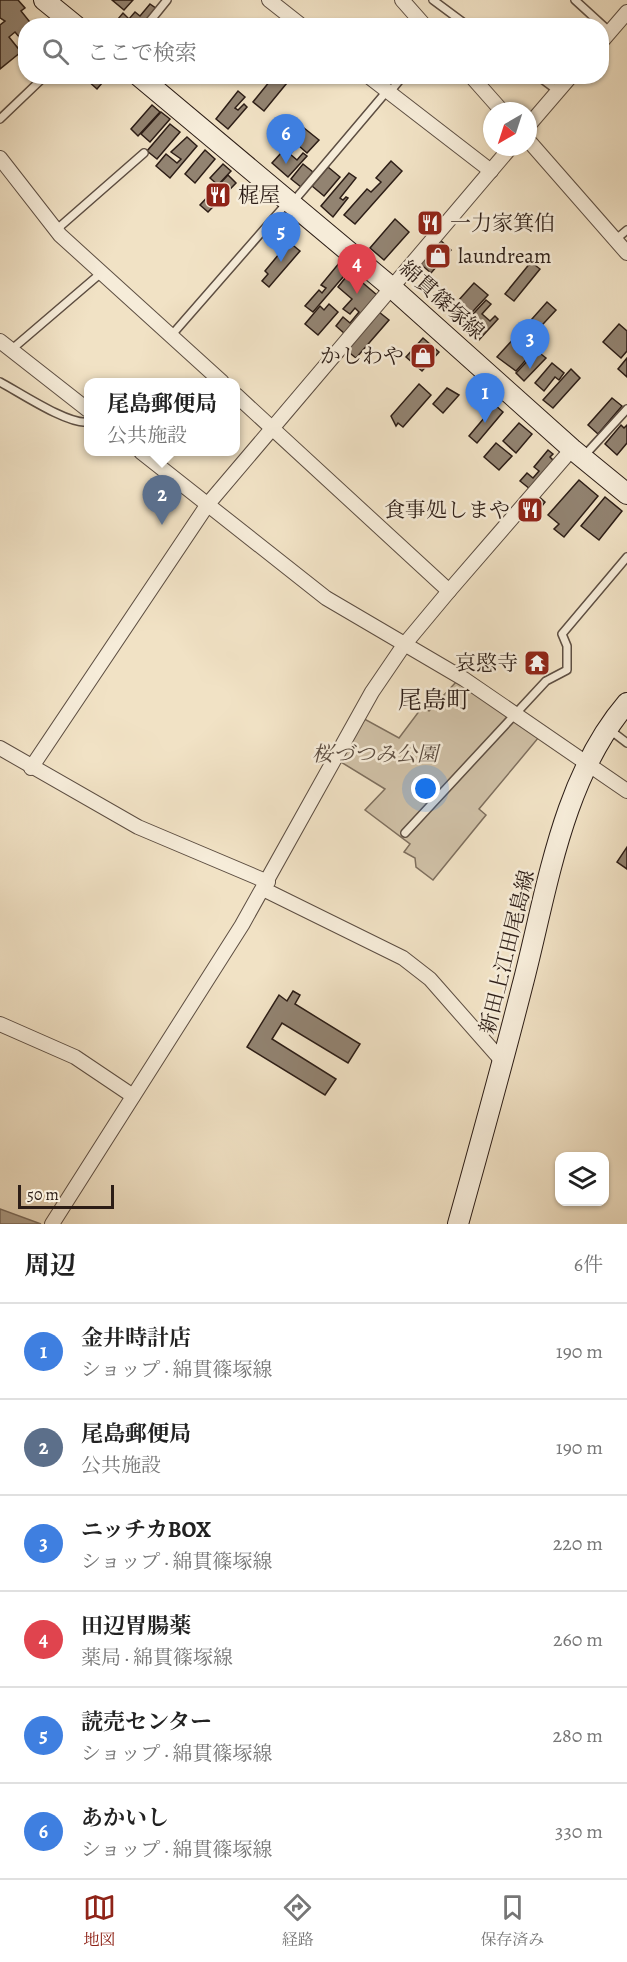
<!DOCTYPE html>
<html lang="ja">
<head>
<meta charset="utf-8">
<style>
  :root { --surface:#fff; --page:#f2f2f2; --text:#222; --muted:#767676; --line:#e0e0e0; --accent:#8f2418 }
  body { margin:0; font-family:Alegreya,"Noto Serif JP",serif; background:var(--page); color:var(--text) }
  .controls { position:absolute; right:18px; bottom:18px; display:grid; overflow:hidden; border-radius:12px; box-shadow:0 2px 4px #0004 }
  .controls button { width:54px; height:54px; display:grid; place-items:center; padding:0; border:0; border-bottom:2px solid var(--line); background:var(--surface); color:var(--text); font:30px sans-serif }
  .compass { position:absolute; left:483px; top:102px; width:54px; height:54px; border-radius:50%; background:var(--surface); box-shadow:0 2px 4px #0004; rotate:219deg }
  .scale { position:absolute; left:18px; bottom:15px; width:96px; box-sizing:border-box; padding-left:6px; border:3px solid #2c1d16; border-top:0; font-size:16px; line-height:21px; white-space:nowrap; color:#2c1d16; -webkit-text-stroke:4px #f6ecd9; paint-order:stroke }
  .you { position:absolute; left:426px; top:789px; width:21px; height:21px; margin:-15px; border:4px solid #fff; border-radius:50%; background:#1a73e8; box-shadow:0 0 0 9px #1a73e833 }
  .badge { display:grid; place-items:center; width:39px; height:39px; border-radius:50%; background:var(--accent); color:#fff; font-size:20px; font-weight:700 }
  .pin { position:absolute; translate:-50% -50px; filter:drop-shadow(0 2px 3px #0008) }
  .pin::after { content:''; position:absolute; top:32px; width:21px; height:18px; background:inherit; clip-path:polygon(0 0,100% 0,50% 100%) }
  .popup { position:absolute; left:84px; top:378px; width:156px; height:78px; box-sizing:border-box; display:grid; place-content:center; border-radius:12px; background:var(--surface); filter:drop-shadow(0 2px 4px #0005); font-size:20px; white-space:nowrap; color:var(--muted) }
  .popup b { font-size:22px; color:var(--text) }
  .popup::after { content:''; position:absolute; left:50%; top:100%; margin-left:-12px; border:12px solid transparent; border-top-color:var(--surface) }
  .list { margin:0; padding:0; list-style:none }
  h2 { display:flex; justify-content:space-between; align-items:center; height:78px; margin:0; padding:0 24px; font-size:26px }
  h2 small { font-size:20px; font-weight:400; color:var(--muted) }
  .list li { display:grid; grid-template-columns:39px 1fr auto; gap:18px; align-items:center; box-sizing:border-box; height:96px; padding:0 24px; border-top:2px solid var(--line) }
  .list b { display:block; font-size:22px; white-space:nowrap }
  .list p { margin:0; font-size:20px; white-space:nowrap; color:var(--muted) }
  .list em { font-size:20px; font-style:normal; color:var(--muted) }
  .icon { flex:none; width:33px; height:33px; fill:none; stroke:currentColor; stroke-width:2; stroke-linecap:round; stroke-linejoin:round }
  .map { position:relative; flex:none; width:627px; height:1224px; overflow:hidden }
  .search { position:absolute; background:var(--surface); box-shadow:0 2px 4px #0004; left:18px; right:18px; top:18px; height:66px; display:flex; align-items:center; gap:15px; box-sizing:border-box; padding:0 21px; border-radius:24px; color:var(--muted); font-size:22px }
  .sheet { height:654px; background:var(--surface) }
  nav { display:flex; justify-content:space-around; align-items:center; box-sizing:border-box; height:84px; border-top:2px solid var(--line); background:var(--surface); font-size:16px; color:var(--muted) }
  nav a { display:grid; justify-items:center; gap:3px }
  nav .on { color:var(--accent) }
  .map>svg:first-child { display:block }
</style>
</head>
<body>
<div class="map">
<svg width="627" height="1224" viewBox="0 0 627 1224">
  <rect width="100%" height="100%" fill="#f1e2c5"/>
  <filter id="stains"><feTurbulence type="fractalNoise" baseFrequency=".00333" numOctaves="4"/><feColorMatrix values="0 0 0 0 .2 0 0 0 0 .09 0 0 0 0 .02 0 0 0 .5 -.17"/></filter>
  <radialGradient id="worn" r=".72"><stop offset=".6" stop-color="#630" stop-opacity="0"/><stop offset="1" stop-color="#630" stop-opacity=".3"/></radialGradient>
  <!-- green -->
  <path fill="#d0c1a7" stroke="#7e6f5e" stroke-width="1.5" d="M 457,681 L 539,737 L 479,809 L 486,815 L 433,880 L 416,867 L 415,858 L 404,852 L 410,844 L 365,810 L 385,789 L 336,759 L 359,716 L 399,738 L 423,706 L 429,711 Z"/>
  <!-- water -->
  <path fill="#ae9f8a" stroke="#7a6b5c" stroke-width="1.5" d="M 0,1209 L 41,1224 L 0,1224 Z"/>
  <!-- building -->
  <g fill="#928371" stroke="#2c1d16" stroke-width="1.5">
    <path d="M 0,0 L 18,0 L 25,8 L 21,11 L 33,26 L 26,26 L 26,33 L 20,38 L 15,32 L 9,37 L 21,52 L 0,69 L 0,25 L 5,21 L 0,18 Z"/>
    <path d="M 112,0 L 133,0 L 124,10 Z"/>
    <path d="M 150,4 L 157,9 L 143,26 L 112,26 L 123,13 L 129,19 L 135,12 L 140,16 Z"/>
    <path d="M 90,76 L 108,76 L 97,89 L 87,80 Z"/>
    <path d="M 274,76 L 291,78 L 264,111 L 253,102 Z"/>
    <path d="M 238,91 L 245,97 L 235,108 L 238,110 L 244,104 L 247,107 L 228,129 L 216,119 Z"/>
    <path d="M 152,105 L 160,112 L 138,136 L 131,129 Z"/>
    <path d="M 161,112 L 170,119 L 150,142 L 141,134 Z"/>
    <path d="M 170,124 L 180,132 L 157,159 L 147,151 Z"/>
    <path d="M 304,128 L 319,140 L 307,153 L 298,145 L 290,154 L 297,160 L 303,153 L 307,156 L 288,177 L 272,163 Z"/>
    <path d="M 187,137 L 197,146 L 170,178 L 156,166 L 166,154 L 177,163 L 181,159 L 171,152 Z"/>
    <path d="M 205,150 L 215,159 L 195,183 L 185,174 Z"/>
    <path d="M 391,161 L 402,171 L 355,224 L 344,215 L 367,189 L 371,192 L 381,182 L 376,178 Z"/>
    <path d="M 223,164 L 231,171 L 218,185 L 210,178 Z"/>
    <path d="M 303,164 L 313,172 L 301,187 L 291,179 Z"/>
    <path d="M 328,167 L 340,177 L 324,196 L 312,186 Z"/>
    <path d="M 349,173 L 356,178 L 340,198 L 343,200 L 346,197 L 348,198 L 333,217 L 321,206 Z"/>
    <path d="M 228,175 L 236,183 L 208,212 L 200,205 Z"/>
    <path d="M 431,212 L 439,218 L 427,233 L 419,226 Z"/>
    <path d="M 278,218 L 293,231 L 281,246 L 265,234 Z"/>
    <path d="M 395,219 L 409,232 L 384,260 L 370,248 Z"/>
    <path d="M 439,239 L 451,250 L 431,273 L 418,262 Z"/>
    <path d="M 289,242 L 300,251 L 269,287 L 262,281 L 268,274 L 265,271 Z"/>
    <path d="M 340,262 L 349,270 L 313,312 L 305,306 L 319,290 L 322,293 L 326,288 L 321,285 Z"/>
    <path d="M 531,262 L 540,269 L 514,301 L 505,294 Z"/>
    <path d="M 350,272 L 377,295 L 345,334 L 336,326 L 343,317 L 350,323 L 359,312 L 355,308 L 350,314 L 343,309 L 352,299 L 338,287 Z"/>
    <path d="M 474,283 L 488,295 L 463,322 L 454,314 L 462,305 L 458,301 Z"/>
    <path d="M 486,300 L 491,304 L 482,314 L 490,321 L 495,316 L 498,319 L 479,340 L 463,325 Z"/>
    <path d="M 547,302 L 556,310 L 532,336 L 524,328 Z"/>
    <path d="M 329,304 L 338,312 L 318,335 L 305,324 L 320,306 L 324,310 Z"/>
    <path d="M 379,312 L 389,320 L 356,358 L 346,350 Z"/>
    <path d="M 619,324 L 627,331 L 627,351 L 621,358 L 603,342 Z"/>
    <path d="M 516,336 L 533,352 L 516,371 L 497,357 Z"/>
    <path d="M 423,338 L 439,352 L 422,371 L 406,357 Z"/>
    <path d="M 537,351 L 546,358 L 524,381 L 516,373 Z"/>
    <path d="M 627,358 L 627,377 L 618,369 Z"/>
    <path d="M 552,363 L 564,373 L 559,380 L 555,377 L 544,391 L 535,383 Z"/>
    <path d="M 571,369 L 580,378 L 553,408 L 543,400 Z"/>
    <path d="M 419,384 L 431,395 L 403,427 L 398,423 L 396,426 L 391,416 Z"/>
    <path d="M 447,388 L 459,395 L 443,413 L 433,404 Z"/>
    <path d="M 612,398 L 622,406 L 598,434 L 588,425 Z"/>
    <path d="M 495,405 L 503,412 L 477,443 L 469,436 Z"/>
    <path d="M 519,423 L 532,434 L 516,453 L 503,441 Z"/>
    <path d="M 621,425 L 624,428 L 627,425 L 627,443 L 617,455 L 605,444 Z"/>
    <path d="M 496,443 L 512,456 L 499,470 L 484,457 Z"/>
    <path d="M 548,450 L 553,454 L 550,457 L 554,461 L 530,489 L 520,481 L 527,473 L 533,478 L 539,471 L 534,467 Z"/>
    <path d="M 579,480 L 598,496 L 564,537 L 554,529 L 559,524 L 548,515 Z"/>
    <path d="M 536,494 L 545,502 L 532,519 L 529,516 L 526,519 L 519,513 Z"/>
    <path d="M 605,497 L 622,511 L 599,540 L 581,526 Z"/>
    <path d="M 627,847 L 627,869 L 617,862 Z"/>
    <path d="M 293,991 L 300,995 L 295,1004 L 360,1044 L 348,1063 L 282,1023 L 272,1039 L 336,1079 L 325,1095 L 247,1047 L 279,995 L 287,1001 Z"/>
  </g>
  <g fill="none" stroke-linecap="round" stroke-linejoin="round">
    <!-- service casing -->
    <g stroke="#5d4e42" stroke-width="10">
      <g id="service">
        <path d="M 433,0 L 468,26"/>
        <path d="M 575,0 L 610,32"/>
        <path d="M 146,26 L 167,0"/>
        <path d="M 538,76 L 558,91"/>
        <path d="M 389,93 L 403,76"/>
        <path d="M 0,119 L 45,76"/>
        <path d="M 293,202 L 387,91"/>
        <path d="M 56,230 L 144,153"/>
        <path d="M 615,240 L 627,230"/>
        <path d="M 170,337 L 287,203"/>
        <path d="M 11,350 L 101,273"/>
        <path d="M 0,382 C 19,392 68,425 88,422"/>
        <path d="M 584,456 L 627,409"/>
        <path d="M 610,730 L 627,743"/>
        <path d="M 405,833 L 546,681 L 567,670 L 567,646 L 562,634 L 627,557"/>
      </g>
    </g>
    <!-- minor casing -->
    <g stroke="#5d4e42" stroke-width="16">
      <g id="minor">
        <path d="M 269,0 L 302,26"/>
        <path d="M 402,0 L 425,26"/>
        <path d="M 602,41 L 627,12"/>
        <path d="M 368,76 L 491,171"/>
        <path d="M 471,76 L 502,111"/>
        <path d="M 528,126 L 571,76"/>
        <path d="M 528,140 L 627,253"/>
        <path d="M 0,158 L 60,235 L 222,382"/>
        <path d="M 0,341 L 88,410"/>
        <path d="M 236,395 L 449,591"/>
        <path d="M 141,452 L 326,598 L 464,679 L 627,791"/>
        <path d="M 0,748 L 138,827 L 268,882"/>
        <path d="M 31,768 L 208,504 L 511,147"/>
        <path d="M 263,889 L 403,958 L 430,979 L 503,1062"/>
        <path d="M 0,1024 L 75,1057 L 133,1096"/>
        <path d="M 52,1224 L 242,925 L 372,692 L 404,645 L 449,591 L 572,449"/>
      </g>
    </g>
    <!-- secondary casing -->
    <g stroke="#2c1d16" stroke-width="22">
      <g id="secondary">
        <path d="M 44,0 L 76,26"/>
        <path d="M 139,76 L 391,287 L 572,449 L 627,494"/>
        <path d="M 458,1224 C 480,1145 502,1066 522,987 C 547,892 561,780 627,703"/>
      </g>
    </g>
    <!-- service -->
    <use href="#service" stroke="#f6ecd9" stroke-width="7"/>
    <!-- minor -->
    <use href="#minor" stroke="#f6ecd9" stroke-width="14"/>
    <!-- secondary -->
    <use href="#secondary" stroke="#f6ecd9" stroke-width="20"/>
  </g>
  <!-- icons -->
  <defs>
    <g id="restaurant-square" transform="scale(1.35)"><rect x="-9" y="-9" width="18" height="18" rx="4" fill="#8f2418" stroke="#f6ecd9"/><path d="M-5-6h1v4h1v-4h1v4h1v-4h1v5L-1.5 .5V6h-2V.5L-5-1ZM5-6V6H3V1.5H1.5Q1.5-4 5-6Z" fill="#fff"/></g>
    <g id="shop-square" transform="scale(1.35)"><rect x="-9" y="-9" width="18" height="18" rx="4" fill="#8f2418" stroke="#f6ecd9"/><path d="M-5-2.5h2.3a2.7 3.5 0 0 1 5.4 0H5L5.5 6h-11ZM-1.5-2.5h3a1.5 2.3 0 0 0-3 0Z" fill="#fff"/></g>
    <g id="temple-square" transform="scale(1.35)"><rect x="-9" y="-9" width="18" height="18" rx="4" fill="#8f2418" stroke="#f6ecd9"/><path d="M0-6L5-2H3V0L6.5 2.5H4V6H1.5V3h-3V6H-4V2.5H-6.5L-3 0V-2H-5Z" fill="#fff"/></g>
  </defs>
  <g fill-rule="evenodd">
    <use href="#restaurant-square" x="218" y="195"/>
    <use href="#restaurant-square" x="430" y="223"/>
    <use href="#shop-square" x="438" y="256"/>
    <use href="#shop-square" x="423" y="356"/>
    <use href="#restaurant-square" x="530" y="510"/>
    <use href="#temple-square" x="537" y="663"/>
  </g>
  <g text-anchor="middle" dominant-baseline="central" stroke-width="5" stroke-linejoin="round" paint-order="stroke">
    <!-- poi labels -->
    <g font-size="21" fill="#2c1d16" stroke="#f6ecd9" text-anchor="start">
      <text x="238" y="195">梶屋</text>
      <text x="450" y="223">一力家箕伯</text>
      <text x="458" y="256">laundream</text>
      <text x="404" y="356" text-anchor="end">かしわや</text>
      <text x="510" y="510" text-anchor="end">食事処しまや</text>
      <text x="518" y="663" text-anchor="end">哀愍寺</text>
    </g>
    <!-- street labels -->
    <g font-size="21" fill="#2c1d16" stroke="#f6ecd9">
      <text transform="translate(442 300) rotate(42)">綿貫篠塚線</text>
      <text transform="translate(507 952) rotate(-76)">新田上江田尾島線</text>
    </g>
    <!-- park labels -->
    <g font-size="21" font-style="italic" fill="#5d4e42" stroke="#f6ecd9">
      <text x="375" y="754">桜づつみ公園</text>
    </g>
    <!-- quarter labels -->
    <g font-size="24" fill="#2c1d16" stroke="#f6ecd9">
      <text x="434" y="700">尾島町</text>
    </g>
  </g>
  <rect width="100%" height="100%" filter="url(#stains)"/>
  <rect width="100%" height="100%" fill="url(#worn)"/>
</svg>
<div class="controls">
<button><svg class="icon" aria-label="layers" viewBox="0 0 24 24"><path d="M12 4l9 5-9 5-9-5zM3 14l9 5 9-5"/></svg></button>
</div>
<svg class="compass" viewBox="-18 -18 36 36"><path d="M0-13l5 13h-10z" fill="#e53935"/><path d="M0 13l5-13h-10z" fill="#767676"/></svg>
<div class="scale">50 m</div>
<div class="you"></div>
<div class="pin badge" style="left:485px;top:423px;background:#3f7fe0">1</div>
<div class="pin badge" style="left:162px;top:525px;background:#5c6f8a">2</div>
<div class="popup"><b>尾島郵便局</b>公共施設</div>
<div class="pin badge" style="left:530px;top:369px;background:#3f7fe0">3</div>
<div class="pin badge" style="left:357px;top:294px;background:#e0444e">4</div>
<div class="pin badge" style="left:281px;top:262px;background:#3f7fe0">5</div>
<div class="pin badge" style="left:286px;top:164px;background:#3f7fe0">6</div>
<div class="search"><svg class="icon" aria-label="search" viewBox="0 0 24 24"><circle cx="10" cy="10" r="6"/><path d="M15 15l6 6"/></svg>ここで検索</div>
</div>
<section class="sheet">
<h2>周辺<small>6件</small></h2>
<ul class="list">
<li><span class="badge" style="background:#3f7fe0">1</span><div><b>金井時計店</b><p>ショップ · 綿貫篠塚線</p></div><em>190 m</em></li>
<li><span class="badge" style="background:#5c6f8a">2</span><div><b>尾島郵便局</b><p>公共施設</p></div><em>190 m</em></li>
<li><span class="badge" style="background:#3f7fe0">3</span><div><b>ニッチカBOX</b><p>ショップ · 綿貫篠塚線</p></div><em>220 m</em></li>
<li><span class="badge" style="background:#e0444e">4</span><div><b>田辺胃腸薬</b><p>薬局 · 綿貫篠塚線</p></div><em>260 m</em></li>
<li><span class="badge" style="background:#3f7fe0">5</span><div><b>読売センター</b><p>ショップ · 綿貫篠塚線</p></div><em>280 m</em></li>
<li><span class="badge" style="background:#3f7fe0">6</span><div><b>あかいし</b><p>ショップ · 綿貫篠塚線</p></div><em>330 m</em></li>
</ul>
</section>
<nav>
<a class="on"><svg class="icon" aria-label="map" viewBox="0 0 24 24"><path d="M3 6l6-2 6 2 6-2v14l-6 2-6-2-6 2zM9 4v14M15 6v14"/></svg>地図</a>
<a><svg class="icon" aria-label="directions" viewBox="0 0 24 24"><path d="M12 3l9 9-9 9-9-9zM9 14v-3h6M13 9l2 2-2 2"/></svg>経路</a>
<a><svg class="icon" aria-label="saved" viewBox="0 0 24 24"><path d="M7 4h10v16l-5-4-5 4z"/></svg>保存済み</a>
</nav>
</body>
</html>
